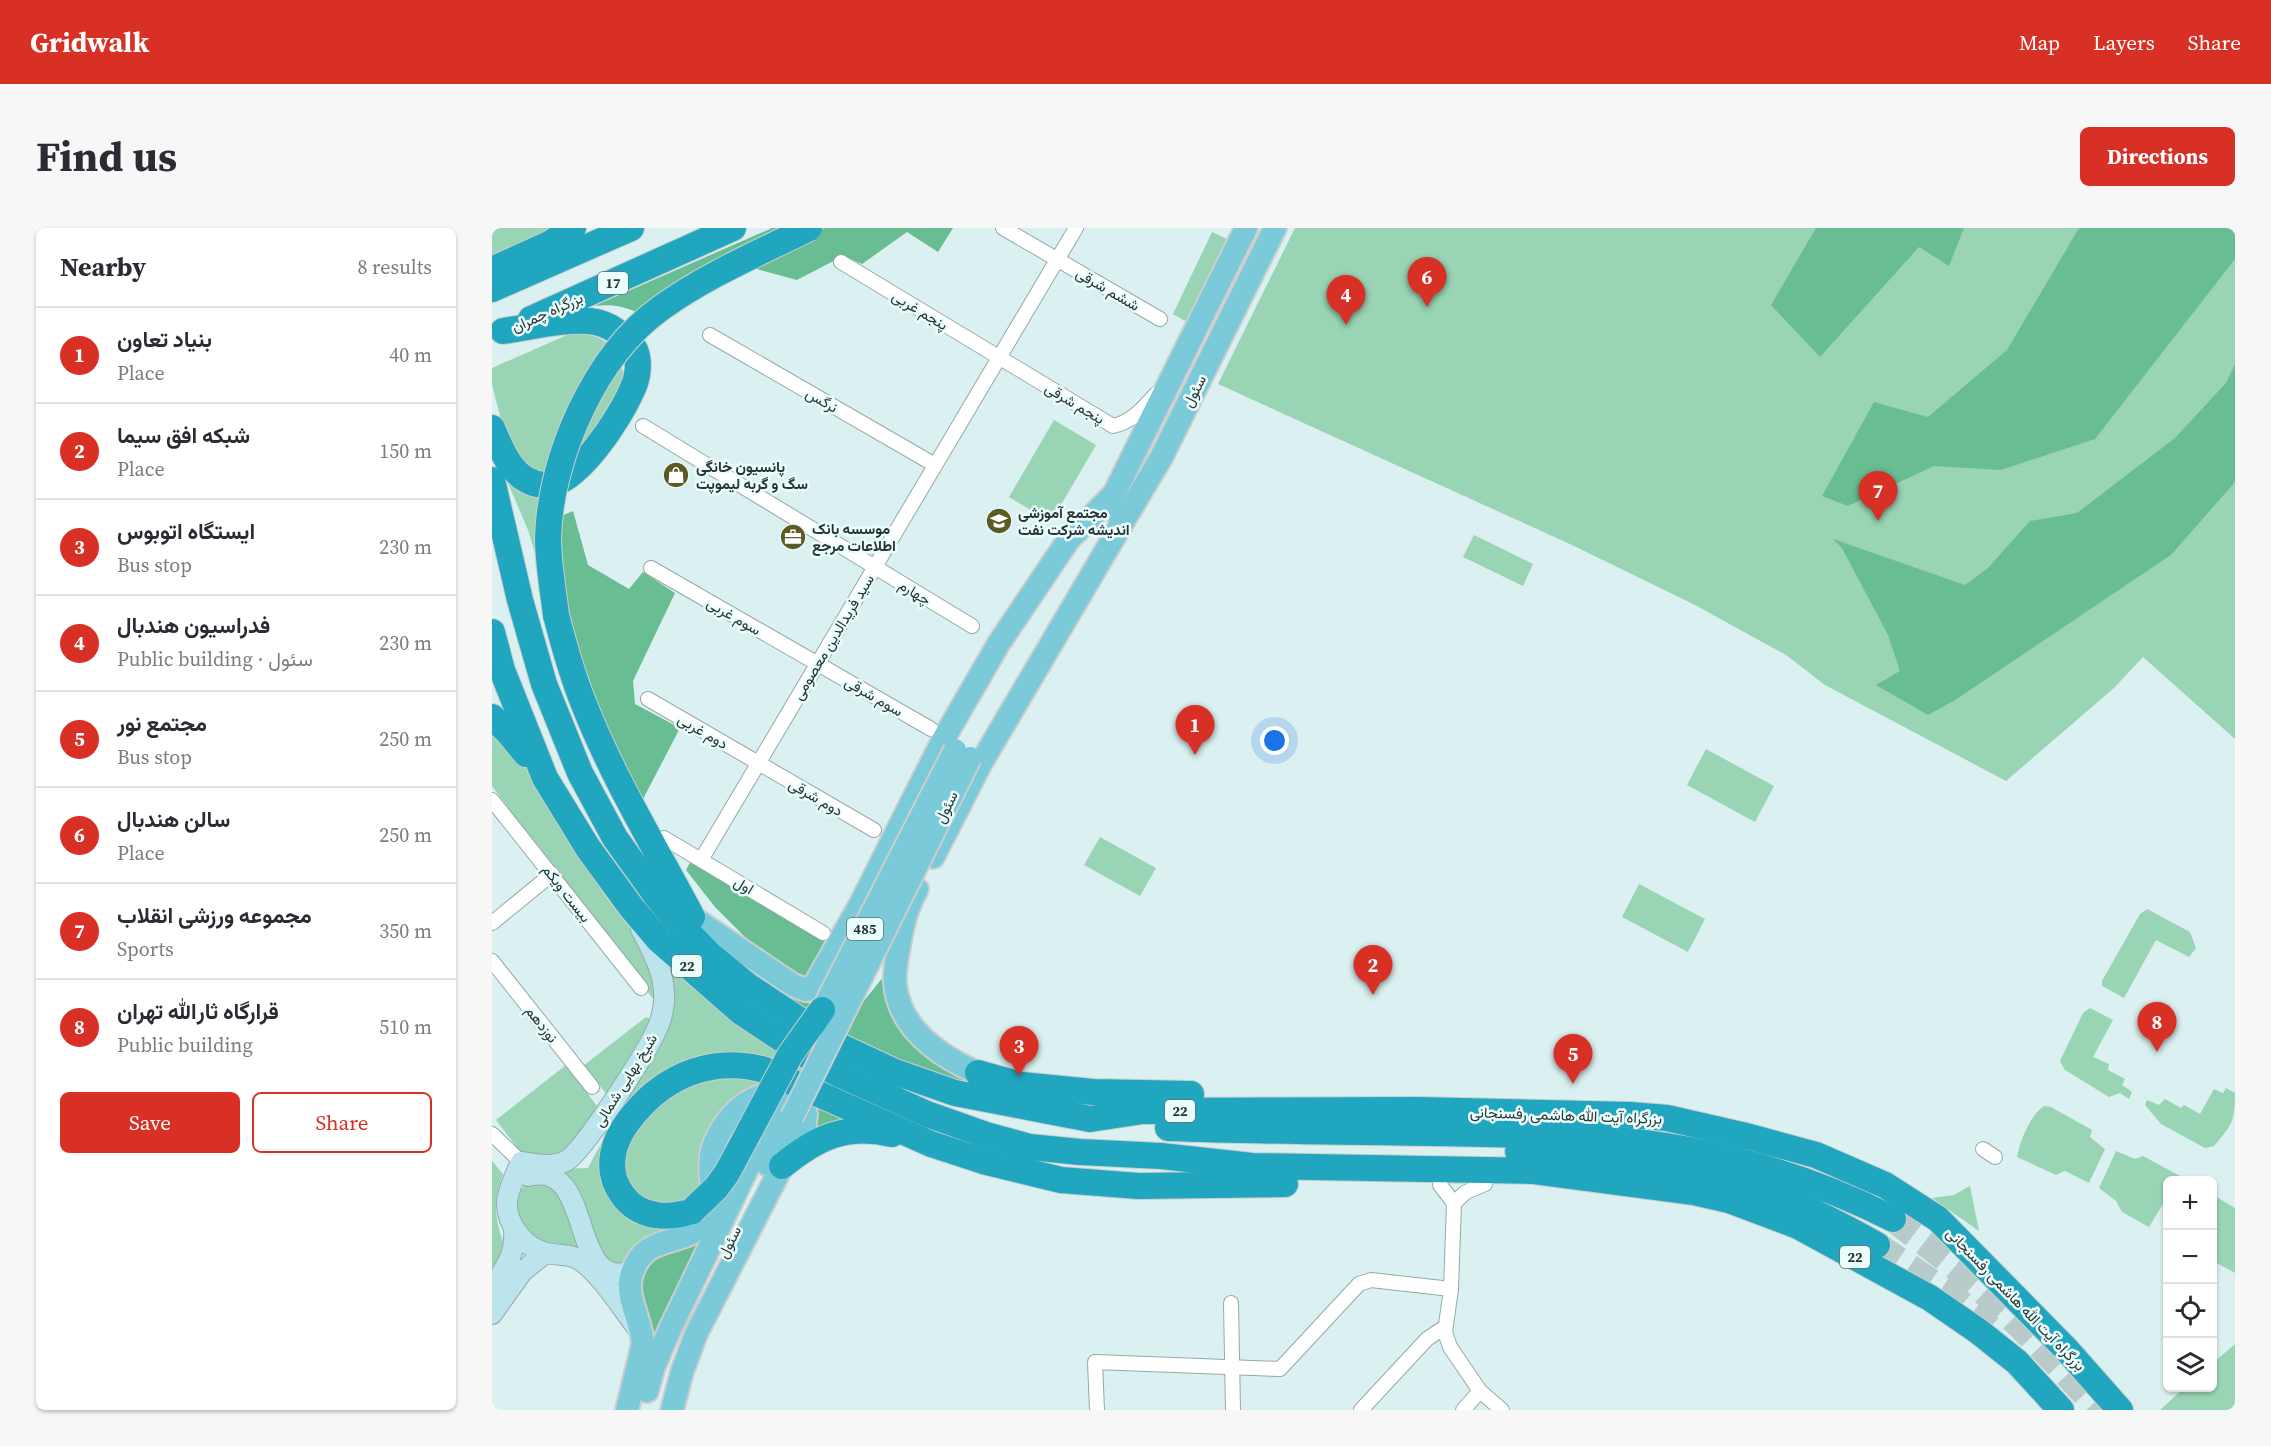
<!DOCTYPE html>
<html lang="en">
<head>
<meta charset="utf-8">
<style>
  :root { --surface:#fff; --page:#f7f7f7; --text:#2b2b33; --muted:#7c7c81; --line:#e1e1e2; --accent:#d93025 }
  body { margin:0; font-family:"Source Serif 4",Vazirmatn,serif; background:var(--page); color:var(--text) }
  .controls { position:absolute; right:18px; bottom:18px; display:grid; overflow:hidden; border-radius:9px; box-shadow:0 2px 4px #0004 }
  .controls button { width:54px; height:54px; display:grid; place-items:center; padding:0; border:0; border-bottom:2px solid var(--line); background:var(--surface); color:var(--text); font:30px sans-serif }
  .you { position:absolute; left:783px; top:513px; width:21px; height:21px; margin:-15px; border:4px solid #fff; border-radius:50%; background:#1a73e8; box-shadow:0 0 0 9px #1a73e833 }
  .badge { display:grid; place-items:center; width:39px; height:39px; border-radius:50%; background:var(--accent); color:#fff; font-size:20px; font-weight:700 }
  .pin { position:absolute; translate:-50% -50px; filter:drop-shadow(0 2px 3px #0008) }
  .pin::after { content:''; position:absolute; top:32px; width:21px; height:18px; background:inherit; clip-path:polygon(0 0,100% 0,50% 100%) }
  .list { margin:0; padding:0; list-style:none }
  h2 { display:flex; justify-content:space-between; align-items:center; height:78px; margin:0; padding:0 24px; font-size:26px }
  h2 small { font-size:20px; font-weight:400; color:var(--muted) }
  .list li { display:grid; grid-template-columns:39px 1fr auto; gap:18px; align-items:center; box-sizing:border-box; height:96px; padding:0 24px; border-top:2px solid var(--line) }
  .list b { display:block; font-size:22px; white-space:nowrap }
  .list p { margin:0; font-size:20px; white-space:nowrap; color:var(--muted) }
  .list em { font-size:20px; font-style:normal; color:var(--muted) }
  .actions { display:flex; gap:12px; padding:18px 24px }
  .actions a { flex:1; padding:14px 0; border:2px solid var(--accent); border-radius:9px; text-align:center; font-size:21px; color:var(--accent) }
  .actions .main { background:var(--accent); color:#fff }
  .icon { flex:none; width:33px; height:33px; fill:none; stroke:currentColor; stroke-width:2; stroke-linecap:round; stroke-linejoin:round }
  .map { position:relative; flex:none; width:1743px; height:1182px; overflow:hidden; border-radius:9px }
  header { display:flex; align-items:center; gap:36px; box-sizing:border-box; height:84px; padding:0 30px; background:var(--accent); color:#fff }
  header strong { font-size:28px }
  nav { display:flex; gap:33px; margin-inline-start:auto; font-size:21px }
  .intro { display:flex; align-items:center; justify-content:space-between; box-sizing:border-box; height:144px; padding:0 36px }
  h1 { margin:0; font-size:42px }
  .button { padding:15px 27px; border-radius:9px; background:var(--accent); color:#fff; font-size:21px; font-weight:700 }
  main { display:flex; gap:36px; padding:0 36px }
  aside { flex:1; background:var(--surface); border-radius:9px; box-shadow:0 2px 4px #0004 }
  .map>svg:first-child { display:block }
</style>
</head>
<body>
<header>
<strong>Gridwalk</strong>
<nav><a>Map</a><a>Layers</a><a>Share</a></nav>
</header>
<div class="intro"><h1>Find us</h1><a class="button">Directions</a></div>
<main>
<aside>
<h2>Nearby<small>8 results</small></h2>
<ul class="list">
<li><span class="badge">1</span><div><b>بنیاد تعاون</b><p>Place</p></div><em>40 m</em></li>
<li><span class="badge">2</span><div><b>شبکه افق سیما</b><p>Place</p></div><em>150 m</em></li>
<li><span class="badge">3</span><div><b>ایستگاه اتوبوس</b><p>Bus stop</p></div><em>230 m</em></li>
<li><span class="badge">4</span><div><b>فدراسیون هندبال</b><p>Public building · سئول</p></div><em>230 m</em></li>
<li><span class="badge">5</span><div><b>مجتمع نور</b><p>Bus stop</p></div><em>250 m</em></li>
<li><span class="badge">6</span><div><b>سالن هندبال</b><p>Place</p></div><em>250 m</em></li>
<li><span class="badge">7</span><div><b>مجموعه ورزشی انقلاب</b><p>Sports</p></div><em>350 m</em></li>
<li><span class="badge">8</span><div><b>قرارگاه ثارالله تهران</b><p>Public building</p></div><em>510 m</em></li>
</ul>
<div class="actions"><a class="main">Save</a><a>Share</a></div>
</aside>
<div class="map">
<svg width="1743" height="1182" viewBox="0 0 1743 1182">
  <rect width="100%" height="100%" fill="#dbf0f0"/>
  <!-- green -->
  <g fill="#99d4b4">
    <path d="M 0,0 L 78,0 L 0,39 Z"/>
    <path d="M 803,0 L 1743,0 L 1743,511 L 1651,429 L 1622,460 L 1514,553 L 1333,457 L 1294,427 L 1203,377 L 1080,317 L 726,156 Z"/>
    <path d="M 720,4 L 735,11 L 695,94 L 681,86 Z"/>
    <path d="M 88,105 C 121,110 128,126 133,155 L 81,237 L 44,248 L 18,226 L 0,157 L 0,140 L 75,107 Z"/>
    <path d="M 562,192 L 604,217 L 559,294 L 517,269 Z"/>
    <path d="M 16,255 L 27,259 L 54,260 L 57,371 L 36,302 Z"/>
    <path d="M 982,307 L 1041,336 L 1031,358 L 971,329 Z"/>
    <path d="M 0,496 L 23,521 L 87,627 L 114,669 L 156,723 L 168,780 L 0,558 Z"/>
    <path d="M 1214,521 L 1282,558 L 1263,594 L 1195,557 Z"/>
    <path d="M 608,609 L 664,640 L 648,668 L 592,637 Z"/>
    <path d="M 1147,656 L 1213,691 L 1196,724 L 1130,689 Z"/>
    <path d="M 1655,681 L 1698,704 L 1704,720 L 1697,729 L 1664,712 L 1632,770 L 1610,758 L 1610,753 L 1648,686 Z"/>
    <path d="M 163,721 L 336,854 L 411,891 L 505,922 L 506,930 L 275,839 L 165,857 L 116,951 L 193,994 L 137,1035 L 116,1037 L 64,941 L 96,940 L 173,795 Z"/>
    <path d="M 1598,780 L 1621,792 L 1601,829 L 1617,836 L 1616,842 L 1633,851 L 1630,857 L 1640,864 L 1637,871 L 1628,865 L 1617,869 L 1573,842 L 1568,833 L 1591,785 Z"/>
    <path d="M 154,789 L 160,792 L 117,869 L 91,838 Z"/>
    <path d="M 74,837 L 108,882 L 82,924 L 34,931 L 4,892 Z"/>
    <path d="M 277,846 L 271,858 L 256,863 L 217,957 L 180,982 L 132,961 L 128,918 L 192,851 Z"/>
    <path d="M 1734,860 L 1743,865 C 1743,893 1740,897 1722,918 L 1713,920 L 1669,896 L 1653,877 L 1655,872 L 1667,877 L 1673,871 L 1689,880 L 1692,877 L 1708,886 L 1722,861 L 1731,865 Z"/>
    <path d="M 1552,878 L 1559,879 L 1600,902 L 1598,909 L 1613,921 L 1597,955 L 1573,943 L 1564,947 L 1525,929 C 1528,913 1538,887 1552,878 Z"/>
    <path d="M 1624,923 L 1643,931 L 1651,928 L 1688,948 L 1685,952 L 1676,952 L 1675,969 L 1657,999 L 1630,984 L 1624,973 L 1607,960 Z"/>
    <path d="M 0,933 L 11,946 C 0,977 3,990 13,1020 L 0,1040 Z"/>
    <path d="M 44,953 L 69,962 L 92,1030 L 49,1019 L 25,990 L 26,970 L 29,961 L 36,955 Z"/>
    <path d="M 1478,958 L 1487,1003 L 1440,970 L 1462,967 Z"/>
    <path d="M 1721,967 L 1743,980 L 1743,1045 L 1721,1033 Z"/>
    <path d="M 1743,1116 L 1743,1182 L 1668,1182 L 1692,1160 L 1720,1160 L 1721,1135 Z"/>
  </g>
  <!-- forest -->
  <g fill="#69bd92">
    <path d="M 280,0 L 297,0 L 147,85 C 131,78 119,76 102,78 Z"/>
    <path d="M 332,0 L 461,0 L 446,24 L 415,4 L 370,36 L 351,28 L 305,52 L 254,38 Z"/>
    <path d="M 1324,0 L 1472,0 L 1457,38 L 1427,19 L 1328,129 L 1279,77 Z"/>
    <path d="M 1587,0 L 1743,0 L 1743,31 L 1603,211 L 1509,242 L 1442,238 L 1356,278 L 1330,268 L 1382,174 L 1436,189 L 1515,122 Z"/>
    <path d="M 1743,136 L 1743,254 L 1679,327 L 1463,472 L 1436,487 L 1384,457 L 1408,443 L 1396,407 L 1350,320 L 1341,311 L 1473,357 L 1496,340 L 1538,293 L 1585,285 L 1683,210 L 1734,155 Z"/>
    <path d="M 81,283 L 96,337 L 137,361 L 151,344 L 183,365 L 141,453 L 143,476 L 188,500 L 150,573 L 109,488 L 86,431 L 69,362 L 69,288 Z"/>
    <path d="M 199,633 L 331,711 L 334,722 L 316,755 L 271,727 L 223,679 L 194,642 Z"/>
    <path d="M 260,738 L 315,775 L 361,783 L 367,779 L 396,743 L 396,761 L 495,861 L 418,836 L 350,807 L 263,746 Z"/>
    <path d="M 315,863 L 377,894 L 313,910 Z"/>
    <path d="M 217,1002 L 163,1116 L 156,1114 L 146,1039 Z"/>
  </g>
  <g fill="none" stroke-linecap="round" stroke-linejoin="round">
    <!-- highway-tunnel -->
    <g stroke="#b8caca" stroke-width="26" stroke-dasharray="26 13" stroke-linecap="butt">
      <path d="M 1401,991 C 1424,1009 1448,1026 1470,1045 C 1519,1087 1564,1134 1607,1182"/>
      <path d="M 1385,1017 L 1459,1067 L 1498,1100"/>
    </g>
    <!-- street casing -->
    <g stroke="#96a9a9" stroke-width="16">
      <g id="street">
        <path d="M 511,0 L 668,91"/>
        <path d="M 349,34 L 621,198 C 640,194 651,180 664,166"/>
        <path d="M 218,107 L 443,237"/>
        <path d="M 151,198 L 480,398"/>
        <path d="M 159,340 L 439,501"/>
        <path d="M 156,471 L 382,602"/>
        <path d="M 0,572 L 149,760"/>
        <path d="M 172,610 L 331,705"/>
        <path d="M 209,632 L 584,0"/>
        <path d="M 0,695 L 60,646"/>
        <path d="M 0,733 L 100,859"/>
        <path d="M 0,906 L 29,934"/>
        <path d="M 1491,921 L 1503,929"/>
        <path d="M 948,957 L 962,975 L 959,1061 L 953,1104 L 958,1119 L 988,1163 L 1010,1182"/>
        <path d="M 962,975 L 974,964 L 993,956"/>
        <path d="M 739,1075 L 741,1182"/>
        <path d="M 605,1182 L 603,1134 L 788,1141 L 867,1056 L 879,1052 L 959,1061"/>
        <path d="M 869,1182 L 935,1111 L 953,1099"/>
        <path d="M 971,1182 L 988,1163"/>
      </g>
    </g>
    <!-- secondary casing -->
    <g stroke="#96a9a9" stroke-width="22">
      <g id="secondary">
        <path d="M 36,948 C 105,931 74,1065 141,1043"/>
        <path d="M 0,1060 C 14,1039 24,1027 22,1000"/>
        <path d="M 0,1086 L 30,1044 L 53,1025"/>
        <path d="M 146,1101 C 131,1082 107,1043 86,1031 C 76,1025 66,1028 55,1025 C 33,1021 14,996 15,974 C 16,961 24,946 29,934 C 43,936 60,940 74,933 C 92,923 156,822 165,801 C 169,793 171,783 172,774 C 174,747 161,724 149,701"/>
      </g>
    </g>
    <!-- primary casing -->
    <g stroke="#cccece" stroke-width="26">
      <g id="primary">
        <path d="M 615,277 L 622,266 L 754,0"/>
        <path d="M 628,294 L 638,282 L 669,230 L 783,0"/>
        <path d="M 441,629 L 489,535 L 638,282"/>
        <path d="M 425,661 C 414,682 411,695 407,718 C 405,730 402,742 403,755 C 407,801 447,828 486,845"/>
        <path d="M 200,689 L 301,757 L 314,762 L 322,758 L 367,679 L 452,510 L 507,415 L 577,311 L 622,266"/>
        <path d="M 276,937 L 300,889"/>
        <path d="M 155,1163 L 162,1138 L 178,1101 L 284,881"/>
        <path d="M 135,1182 L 151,1116 C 150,1093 132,1068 140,1045 C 154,1002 195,1022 214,991 C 227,970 214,946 220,923 C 231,883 280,841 314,886 L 312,904 L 290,938 L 204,1106 L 190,1144 L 180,1182"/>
      </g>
    </g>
    <!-- highway casing -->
    <g stroke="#cccece" stroke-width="28">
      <g id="highway">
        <path d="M 2,41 L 59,15 L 81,0"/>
        <path d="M 0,61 L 139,0"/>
        <path d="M 39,91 L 241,0"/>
        <path d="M 0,200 C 10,224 22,256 53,257 C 85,258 129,188 140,162 C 146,151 148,134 143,122 C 139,113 131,107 124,103 C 117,98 107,94 98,93 C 70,91 39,99 11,103"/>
        <path d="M 0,252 L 28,372 L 52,456 L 88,545 L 123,610 L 163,666 L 184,692 L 218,727 L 256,758 L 345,817 L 403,844 L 463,865 L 598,891 L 651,883 L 926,882 L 1138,887 L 1175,890 L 1258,909 L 1324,927 L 1393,957 L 1446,991 L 1574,1121 L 1628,1182"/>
        <path d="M 64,387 C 72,418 81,450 93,479 C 122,552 163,619 200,689"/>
        <path d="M 0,404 L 10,442 L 53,550 L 96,620 L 139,679 L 167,712 L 249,784 L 329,837 L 351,848 L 435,886 L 494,907 L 538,919 L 588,924 L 669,928 L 760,938 L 1042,943 L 1202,964 L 1237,972 L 1306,998 L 1438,1070 L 1486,1103 L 1525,1134 L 1569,1182"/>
        <path d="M 0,489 L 16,504 L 34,526"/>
        <path d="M 486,845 L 529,857 L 601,864 L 699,866"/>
        <path d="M 676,900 C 764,903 852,904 940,905 C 1005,906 1071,907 1136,913 C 1228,923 1318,949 1401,991"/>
        <path d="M 1026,924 C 1113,930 1203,940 1286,969 C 1321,982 1353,999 1385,1017"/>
        <path d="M 290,938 C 324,910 354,895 400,906"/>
        <path d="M 200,983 C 188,987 176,989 164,987 C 135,983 116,955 121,927 C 123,912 132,898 142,886 C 175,846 222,828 273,842 L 439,916 L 491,933 L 569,952 L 646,958 L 793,956"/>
      </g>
    </g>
    <!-- street -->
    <use href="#street" stroke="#fff" stroke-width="14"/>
    <!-- secondary -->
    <use href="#secondary" stroke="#bce4ec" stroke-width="20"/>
    <!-- primary -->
    <use href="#primary" stroke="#7acad9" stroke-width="22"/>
    <!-- highway -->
    <use href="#highway" stroke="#21a6c0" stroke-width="26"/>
    <!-- primary-bridge casing -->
    <g stroke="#cccece" stroke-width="26" stroke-linecap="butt">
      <g id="primary-bridge">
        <path d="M 323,797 L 463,522"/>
        <path d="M 300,889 L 478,530"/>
      </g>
    </g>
    <!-- highway-bridge casing -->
    <g stroke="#cccece" stroke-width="28" stroke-linecap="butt">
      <g id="highway-bridge">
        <path d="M 64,387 C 61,362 56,335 56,310 C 58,230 103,127 169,80 C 215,47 267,25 317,0"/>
        <path d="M 200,983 L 224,960 L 235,945 L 298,827 L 330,782"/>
      </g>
    </g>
    <!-- primary-bridge -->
    <use href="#primary-bridge" stroke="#7acad9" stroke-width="22"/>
    <!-- highway-bridge -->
    <use href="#highway-bridge" stroke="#21a6c0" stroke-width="26"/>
  </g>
  <!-- icons -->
  <defs>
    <g id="shop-disc" transform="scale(1.35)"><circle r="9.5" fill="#5d5a26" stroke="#e9fdfd"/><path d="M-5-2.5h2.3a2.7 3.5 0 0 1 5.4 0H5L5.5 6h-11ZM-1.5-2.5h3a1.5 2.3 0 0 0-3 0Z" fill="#fff"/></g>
    <g id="school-disc" transform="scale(1.35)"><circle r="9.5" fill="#5d5a26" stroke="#e9fdfd"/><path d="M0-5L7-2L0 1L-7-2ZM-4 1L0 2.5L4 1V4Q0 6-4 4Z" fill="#fff"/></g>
    <g id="office-disc" transform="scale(1.35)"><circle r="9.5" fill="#5d5a26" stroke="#e9fdfd"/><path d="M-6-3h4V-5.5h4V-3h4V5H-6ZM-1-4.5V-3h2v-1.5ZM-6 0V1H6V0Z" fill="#fff"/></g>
  </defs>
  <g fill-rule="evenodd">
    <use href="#shop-disc" x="184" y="247"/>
    <use href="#school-disc" x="507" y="293"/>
    <use href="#office-disc" x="301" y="309"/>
  </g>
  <g text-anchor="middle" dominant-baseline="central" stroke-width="5" stroke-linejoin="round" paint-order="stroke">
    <!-- shield labels -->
    <g fill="#e9fdfd" stroke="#657070" stroke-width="1.5">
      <rect x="106" y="44" width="30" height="22" rx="4.5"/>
      <rect x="355" y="690" width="36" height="22" rx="4.5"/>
      <rect x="180" y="727" width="30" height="22" rx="4.5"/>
      <rect x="673" y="872" width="30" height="22" rx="4.5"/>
      <rect x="1348" y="1018" width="30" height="22" rx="4.5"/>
    </g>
    <g font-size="14" font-weight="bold" fill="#2c3333">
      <text x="121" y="55">17</text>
      <text x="373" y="701">485</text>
      <text x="195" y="738">22</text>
      <text x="688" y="883">22</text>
      <text x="1363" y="1029">22</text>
    </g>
    <!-- street labels -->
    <g font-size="15" fill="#2c3333" stroke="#e9fdfd">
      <text transform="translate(616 61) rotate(30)">ششم شرقی</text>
      <text transform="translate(428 82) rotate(31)">پنجم غربی</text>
      <text transform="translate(55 84) rotate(-24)">بزرگراه چمران</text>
      <text transform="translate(702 163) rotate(-63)">سئول</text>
      <text transform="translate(330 172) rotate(30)">نرگس</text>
      <text transform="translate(583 175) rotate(31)">پنجم شرقی</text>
      <text transform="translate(423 364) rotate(31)">چهارم</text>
      <text transform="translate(242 388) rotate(30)">سوم غربی</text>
      <text transform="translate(341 409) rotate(-59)">سید فریدالدین معصومی</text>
      <text transform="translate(382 468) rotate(30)">سوم شرقی</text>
      <text transform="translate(211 503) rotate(30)">دوم غربی</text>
      <text transform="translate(324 569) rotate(30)">دوم شرقی</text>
      <text transform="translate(454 579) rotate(-64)">سئول</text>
      <text transform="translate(252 657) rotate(31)">اول</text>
      <text transform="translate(75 665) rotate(52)">بیست ویکم</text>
      <text transform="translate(50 796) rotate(52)">نوزدهم</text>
      <text transform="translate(133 852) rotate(-58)">شیخ بهایی شمالی</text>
      <text transform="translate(1074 887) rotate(2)">بزرگراه آیت الله هاشمی رفسنجانی</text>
      <text transform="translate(237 1014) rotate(-63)">سئول</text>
      <text transform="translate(1524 1071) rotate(46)">بزرگراه آیت الله هاشمی رفسنجانی</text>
    </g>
    <!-- poi labels -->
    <g font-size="15" font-weight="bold" fill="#2c3333" stroke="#e9fdfd" text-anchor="start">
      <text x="204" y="238">پانسیون خانگی<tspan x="204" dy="17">سگ و گربه لیموپت</tspan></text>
      <text x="526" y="284">مجتمع آموزشی<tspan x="526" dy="17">اندیشه شرکت نفت</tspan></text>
      <text x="320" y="300">موسسه بانک<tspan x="320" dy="17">اطلاعات مرجع</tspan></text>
    </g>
  </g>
</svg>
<div class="controls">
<button>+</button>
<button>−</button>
<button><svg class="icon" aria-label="locate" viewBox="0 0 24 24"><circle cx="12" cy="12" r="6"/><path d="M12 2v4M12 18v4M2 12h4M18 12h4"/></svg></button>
<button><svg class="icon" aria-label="layers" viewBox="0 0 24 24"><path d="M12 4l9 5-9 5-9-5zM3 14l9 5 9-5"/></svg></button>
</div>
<div class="you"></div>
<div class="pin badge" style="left:703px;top:527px">1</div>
<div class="pin badge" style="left:881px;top:767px">2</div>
<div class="pin badge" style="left:527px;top:848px">3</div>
<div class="pin badge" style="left:854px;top:97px">4</div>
<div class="pin badge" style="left:1081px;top:856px">5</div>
<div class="pin badge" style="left:935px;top:79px">6</div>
<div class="pin badge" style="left:1386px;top:293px">7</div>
<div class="pin badge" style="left:1665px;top:824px">8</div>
</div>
</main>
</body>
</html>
